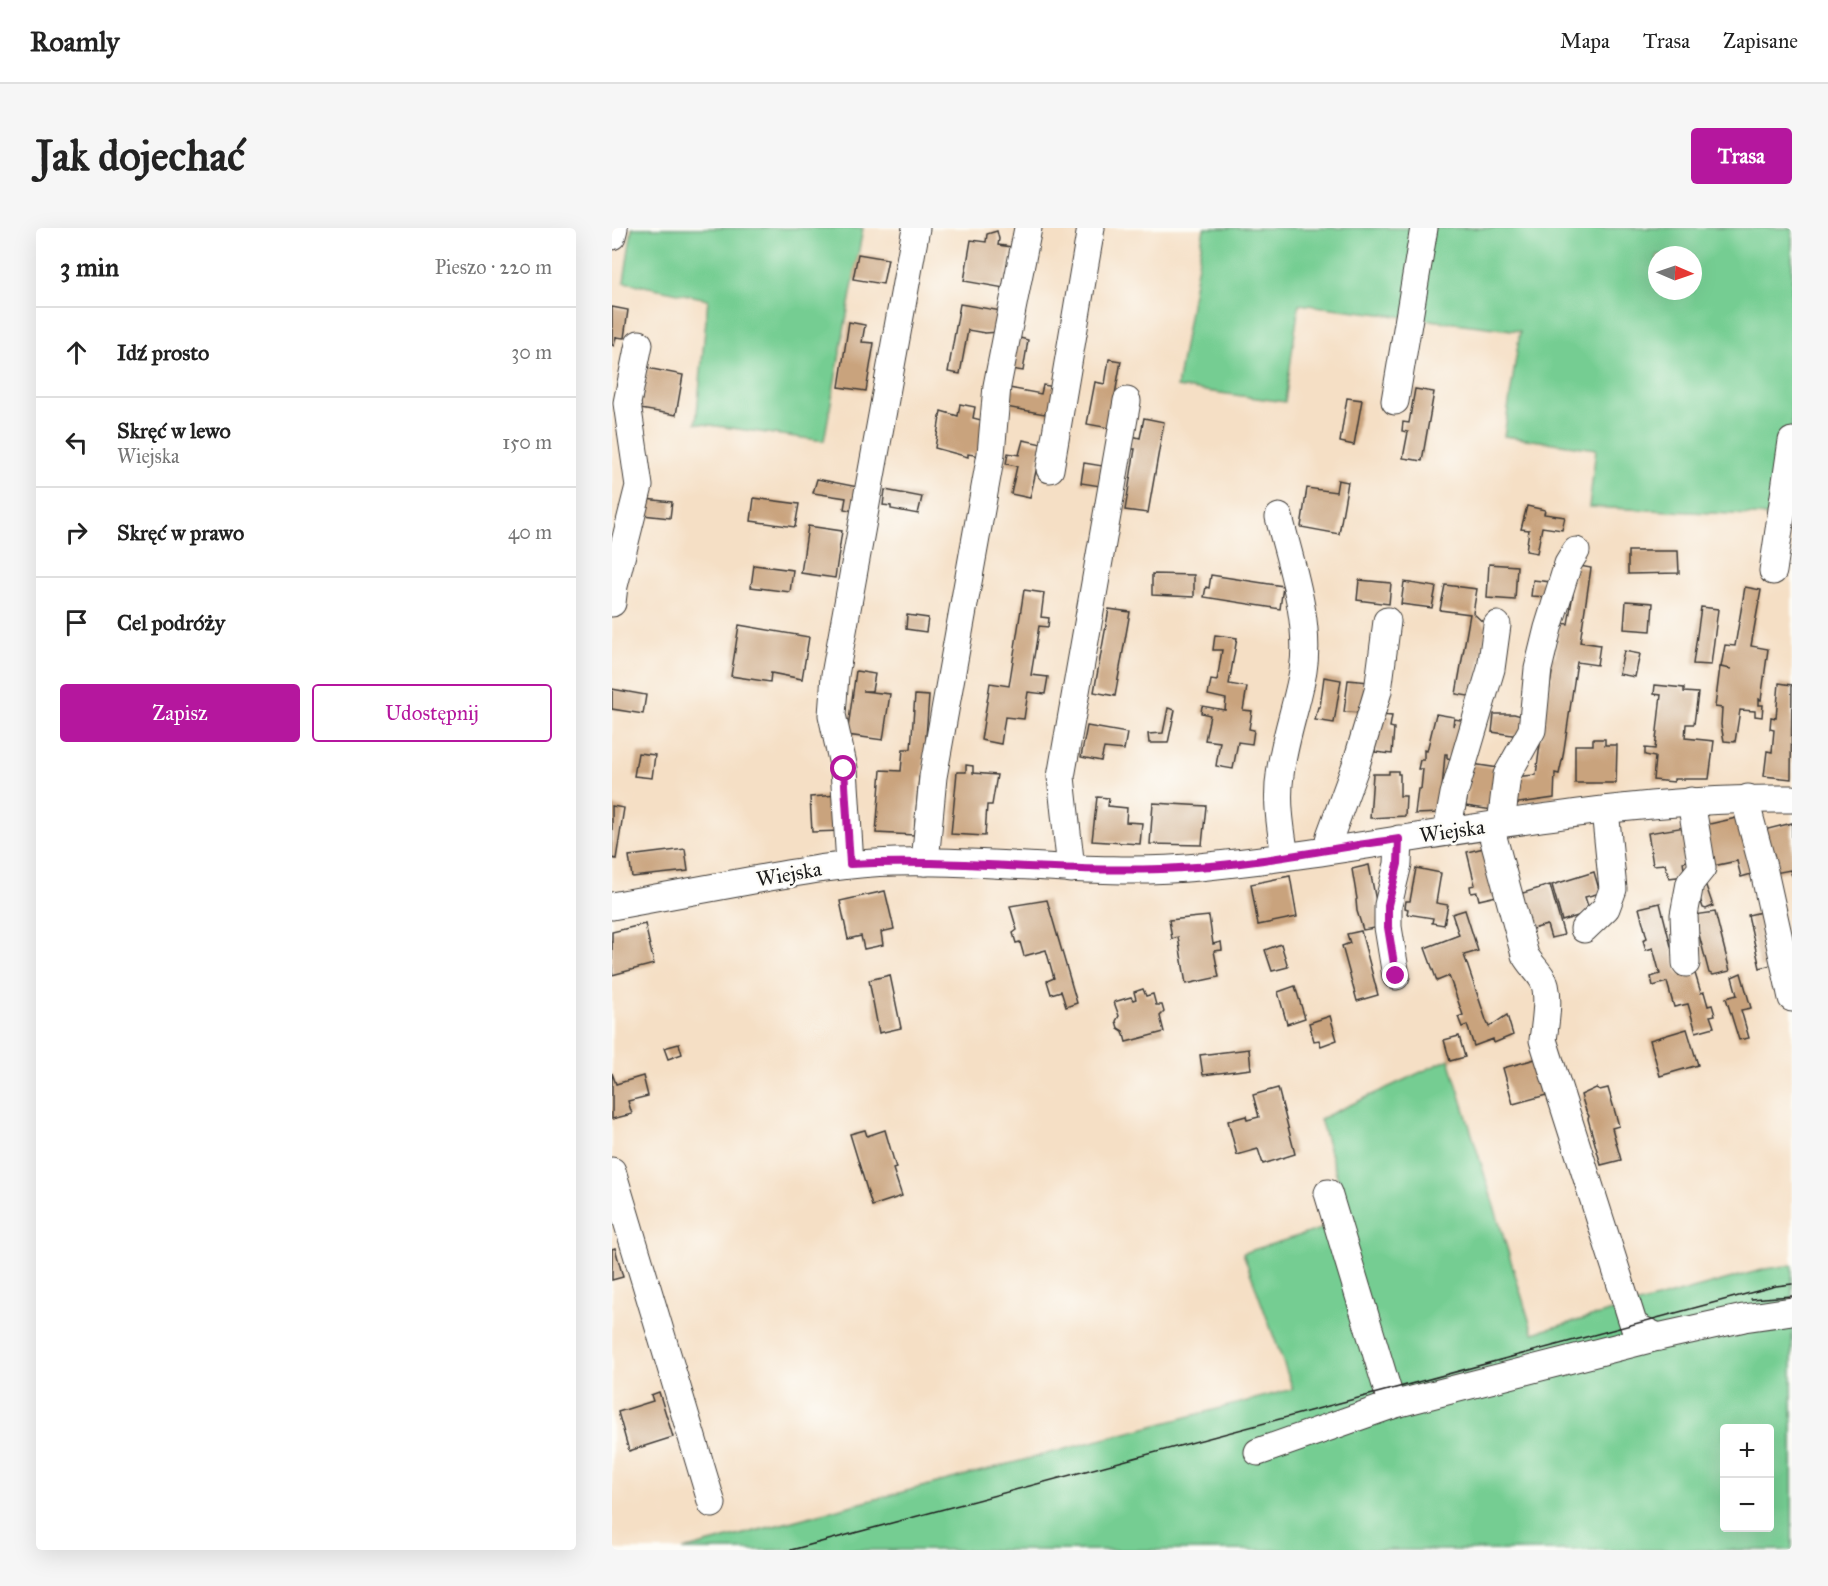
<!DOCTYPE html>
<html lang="pl">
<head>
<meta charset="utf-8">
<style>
  :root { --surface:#fff; --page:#f6f6f6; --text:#222; --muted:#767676; --line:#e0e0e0; --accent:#b5179e }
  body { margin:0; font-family:"IM FELL Great Primer",serif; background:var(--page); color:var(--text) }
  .controls { position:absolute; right:18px; bottom:18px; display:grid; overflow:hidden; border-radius:6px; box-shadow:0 6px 24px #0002 }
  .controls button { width:54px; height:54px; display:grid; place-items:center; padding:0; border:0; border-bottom:2px solid var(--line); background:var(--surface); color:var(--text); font:30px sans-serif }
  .compass { position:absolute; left:1036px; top:18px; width:54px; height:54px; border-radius:50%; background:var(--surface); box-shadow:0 6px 24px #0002; rotate:92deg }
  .stop { position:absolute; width:18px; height:18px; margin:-14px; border:4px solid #b5179e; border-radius:50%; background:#fff }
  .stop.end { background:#b5179e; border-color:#fff; box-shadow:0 2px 6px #0008 }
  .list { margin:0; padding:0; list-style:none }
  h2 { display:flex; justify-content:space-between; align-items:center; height:78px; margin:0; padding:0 24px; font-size:26px }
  h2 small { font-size:20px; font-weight:400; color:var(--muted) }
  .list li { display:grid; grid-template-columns:39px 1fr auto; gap:18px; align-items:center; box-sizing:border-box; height:90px; padding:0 24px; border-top:2px solid var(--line) }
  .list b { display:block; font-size:22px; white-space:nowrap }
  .list p { margin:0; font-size:20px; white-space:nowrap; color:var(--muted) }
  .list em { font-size:20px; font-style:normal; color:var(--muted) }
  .actions { display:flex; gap:12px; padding:18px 24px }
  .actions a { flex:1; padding:14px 0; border:2px solid var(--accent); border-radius:6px; text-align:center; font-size:21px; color:var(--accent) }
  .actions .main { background:var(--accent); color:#fff }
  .icon { flex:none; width:33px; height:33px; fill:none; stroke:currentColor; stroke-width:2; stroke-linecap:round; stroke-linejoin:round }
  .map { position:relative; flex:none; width:1180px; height:1322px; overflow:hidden; border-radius:6px }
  header { display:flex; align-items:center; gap:36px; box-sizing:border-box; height:84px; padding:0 30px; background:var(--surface); border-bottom:2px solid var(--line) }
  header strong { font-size:28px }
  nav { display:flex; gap:33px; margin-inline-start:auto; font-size:21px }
  .intro { display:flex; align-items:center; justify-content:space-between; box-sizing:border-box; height:144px; padding:0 36px }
  h1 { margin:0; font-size:42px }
  .button { padding:15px 27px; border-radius:6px; background:var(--accent); color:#fff; font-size:21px; font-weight:700 }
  main { display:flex; gap:36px; padding:0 36px }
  aside { flex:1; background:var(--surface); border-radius:6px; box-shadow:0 6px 24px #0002 }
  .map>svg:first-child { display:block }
</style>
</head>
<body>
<header>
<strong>Roamly</strong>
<nav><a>Mapa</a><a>Trasa</a><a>Zapisane</a></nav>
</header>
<div class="intro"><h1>Jak dojechać</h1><a class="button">Trasa</a></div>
<main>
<aside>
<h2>3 min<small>Pieszo · 220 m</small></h2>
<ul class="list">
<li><svg class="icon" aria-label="ahead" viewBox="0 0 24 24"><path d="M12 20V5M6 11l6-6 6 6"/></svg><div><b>Idź prosto</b></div><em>30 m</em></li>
<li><svg class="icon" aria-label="left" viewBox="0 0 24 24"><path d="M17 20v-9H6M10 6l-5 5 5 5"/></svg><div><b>Skręć w lewo</b><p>Wiejska</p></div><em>150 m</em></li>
<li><svg class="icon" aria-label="right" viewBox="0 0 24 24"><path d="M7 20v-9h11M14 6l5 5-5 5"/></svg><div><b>Skręć w prawo</b></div><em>40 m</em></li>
<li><svg class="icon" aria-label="arrive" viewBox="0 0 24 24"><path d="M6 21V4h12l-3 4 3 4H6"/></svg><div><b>Cel podróży</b></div></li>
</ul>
<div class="actions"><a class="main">Zapisz</a><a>Udostępnij</a></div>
</aside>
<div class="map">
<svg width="1180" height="1322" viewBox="0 0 1180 1322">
  <rect width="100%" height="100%" fill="#fdfcf7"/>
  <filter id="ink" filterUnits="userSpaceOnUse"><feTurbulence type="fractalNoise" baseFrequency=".0167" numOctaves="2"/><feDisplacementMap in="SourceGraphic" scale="12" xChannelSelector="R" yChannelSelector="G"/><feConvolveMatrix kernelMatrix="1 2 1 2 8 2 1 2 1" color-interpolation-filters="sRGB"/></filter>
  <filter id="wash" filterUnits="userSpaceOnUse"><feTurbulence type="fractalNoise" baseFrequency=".008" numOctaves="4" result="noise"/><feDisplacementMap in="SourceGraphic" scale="24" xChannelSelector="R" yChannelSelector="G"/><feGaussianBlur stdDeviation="1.35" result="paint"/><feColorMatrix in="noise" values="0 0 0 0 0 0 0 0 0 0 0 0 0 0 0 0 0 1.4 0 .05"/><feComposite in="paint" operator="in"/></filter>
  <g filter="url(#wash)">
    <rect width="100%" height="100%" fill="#f5dfc5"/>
    <!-- green -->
    <g fill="#75cd92" stroke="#487457" stroke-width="1.5" fill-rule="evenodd">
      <path d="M 20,0 L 251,0 L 212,213 L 84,195 L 96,71 L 12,54 Z"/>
      <path d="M 592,0 L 1180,0 L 1180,289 L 977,279 L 984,221 L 892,208 L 908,103 L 687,76 L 673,174 L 565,159 ZM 1045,27 L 1081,27 L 1081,63 L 1045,63 Z"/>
      <path d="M 837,831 L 921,1105 L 1153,1041 L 1180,1037 L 1180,1322 L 71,1322 L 681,1161 L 631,1025 L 738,992 L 708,891 ZM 1112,1200 L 1158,1200 L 1158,1300 L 1112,1300 Z"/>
    </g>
    <g id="blocks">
      <!-- building -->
      <g fill="#c9a37d">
        <path d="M 385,3 L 387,11 L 386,17 L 400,19 L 392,60 L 352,53 L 359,12 L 374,14 L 375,6 Z"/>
        <path d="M 246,26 L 276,31 L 271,56 L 241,51 Z"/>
        <path d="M 348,76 L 390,83 L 387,104 L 373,105 L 356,102 L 348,146 L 336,144 Z"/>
        <path d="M 0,79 L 16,82 L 12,110 L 4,109 L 2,118 L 0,117 Z"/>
        <path d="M 237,94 L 253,97 L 250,114 L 262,115 L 254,163 L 227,159 Z"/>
        <path d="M 404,109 L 416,112 L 411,143 L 399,141 Z"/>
        <path d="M 497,131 L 509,133 L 497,200 L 475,196 L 483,154 L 493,156 Z"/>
        <path d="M 35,140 L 71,147 L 64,187 L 28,181 Z"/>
        <path d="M 431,157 L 443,159 L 438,187 L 394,179 L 397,160 L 429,166 Z"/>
        <path d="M 803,161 L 822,164 L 810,233 L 791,230 L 796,204 L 790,203 L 791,194 L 797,195 Z"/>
        <path d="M 735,170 L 750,172 L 742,217 L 728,214 Z"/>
        <path d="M 348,176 L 363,179 L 361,190 L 377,194 L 369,228 L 356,226 L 356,229 L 323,220 L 329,183 L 346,188 Z"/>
        <path d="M 532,190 L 552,194 L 536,285 L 513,282 L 523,221 L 518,221 L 520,208 L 528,210 Z"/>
        <path d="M 411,212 L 430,216 L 418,270 L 399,266 L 405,238 L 394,236 L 396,225 L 407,227 Z"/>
        <path d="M 472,235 L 491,238 L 488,258 L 469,255 Z"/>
        <path d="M 205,251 L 251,260 L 247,284 L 232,281 L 234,270 L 201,265 Z"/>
        <path d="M 726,252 L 736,254 L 727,306 L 689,299 L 695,260 L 724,264 Z"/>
        <path d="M 273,262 L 310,269 L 306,286 L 279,281 L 279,278 L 271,277 Z"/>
        <path d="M 142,270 L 187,276 L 183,299 L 139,293 Z"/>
        <path d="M 33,271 L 60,274 L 58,290 L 31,287 Z"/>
        <path d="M 915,278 L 933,282 L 932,286 L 953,289 L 950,302 L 930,299 L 925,325 L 914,323 L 917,302 L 909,301 Z"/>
        <path d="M 196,298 L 230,303 L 223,350 L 189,345 Z"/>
        <path d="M 1016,323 L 1066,323 L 1067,345 L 1016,346 Z"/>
        <path d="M 877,336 L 905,338 L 903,372 L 875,370 Z"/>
        <path d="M 142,337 L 181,342 L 178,364 L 139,359 Z"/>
        <path d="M 962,337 L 979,340 L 968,414 L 988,417 L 985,437 L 965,434 L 951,528 L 947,546 L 943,545 L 942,570 L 900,576 L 900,549 L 924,547 L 928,516 L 922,515 L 930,508 L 940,445 L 934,445 L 936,428 L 943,429 L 948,395 L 956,396 L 962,360 Z"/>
        <path d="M 540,346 L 582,347 L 582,369 L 540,367 Z"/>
        <path d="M 599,347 L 671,358 L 668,381 L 592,369 L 594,359 L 597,360 Z"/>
        <path d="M 747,352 L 779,355 L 777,376 L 745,372 Z"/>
        <path d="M 921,352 L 939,354 L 937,369 L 919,368 Z"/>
        <path d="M 792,354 L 824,359 L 820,380 L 789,376 Z"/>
        <path d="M 833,357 L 865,361 L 861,385 L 875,398 L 862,469 L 844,466 L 858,386 L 828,382 Z"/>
        <path d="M 1133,359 L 1149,362 L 1139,418 L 1156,421 L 1149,472 L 1147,471 L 1147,477 L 1151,477 L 1150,489 L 1143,488 L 1143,483 L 1128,482 L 1123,514 L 1112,513 L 1109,497 L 1110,480 L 1103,479 L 1108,439 L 1119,441 L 1109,439 L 1113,417 L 1123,418 Z"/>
        <path d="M 412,362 L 432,365 L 429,389 L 437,390 L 436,399 L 427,398 L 419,447 L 436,449 L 433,466 L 416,464 L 412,491 L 393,489 L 389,516 L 369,512 L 378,455 L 397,458 Z"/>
        <path d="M 1014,373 L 1041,375 L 1039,403 L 1012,401 Z"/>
        <path d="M 1089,379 L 1106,381 L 1099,437 L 1081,436 Z"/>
        <path d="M 497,381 L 518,384 L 503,468 L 482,464 Z"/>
        <path d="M 295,387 L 316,390 L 314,404 L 294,401 Z"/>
        <path d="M 127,397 L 197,409 L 190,451 L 159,445 L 158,454 L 119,448 Z"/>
        <path d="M 603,407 L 625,410 L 617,456 L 635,459 L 631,482 L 640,483 L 637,501 L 642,502 L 640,516 L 626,514 L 621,541 L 604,538 L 608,514 L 593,512 L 598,487 L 589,485 L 590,478 L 613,482 L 614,471 L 596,467 L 599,452 L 605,453 L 610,422 L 601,422 Z"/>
        <path d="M 1012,423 L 1028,426 L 1023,449 L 1007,446 Z"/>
        <path d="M 244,443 L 263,446 L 260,463 L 251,463 L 278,466 L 271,512 L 235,507 Z"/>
        <path d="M 712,449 L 729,452 L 722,495 L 703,492 L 706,479 L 708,479 Z"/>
        <path d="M 736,452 L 757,454 L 753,485 L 732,484 Z"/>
        <path d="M 1167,455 L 1180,457 L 1179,551 L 1152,548 L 1155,523 L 1160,524 L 1162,502 L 1158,501 L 1159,489 L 1164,490 Z"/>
        <path d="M 1043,457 L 1072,460 L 1072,464 L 1086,465 L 1082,496 L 1074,496 L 1073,510 L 1102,513 L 1097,551 L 1062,551 L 1062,554 L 1041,552 L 1043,529 L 1033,527 L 1033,520 L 1043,521 L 1049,467 L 1042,466 Z"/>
        <path d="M 0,461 L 34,467 L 31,486 L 0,481 Z"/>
        <path d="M 303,467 L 317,468 L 311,549 L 307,549 L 302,607 L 264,605 L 269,542 L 289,543 L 291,521 L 299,521 Z"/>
        <path d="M 556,480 L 563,482 L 556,515 L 537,515 L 536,506 L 551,505 Z"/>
        <path d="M 824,486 L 842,489 L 841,498 L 843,491 L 854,493 L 849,532 L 835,530 L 835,526 L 833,526 L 828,585 L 803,586 L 806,561 L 809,561 L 811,541 L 806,541 L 808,532 L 812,532 L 812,522 L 815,523 Z"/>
        <path d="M 882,486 L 902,486 L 917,490 L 914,509 L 880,504 Z"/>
        <path d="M 769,487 L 780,488 L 778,499 L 782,500 L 780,526 L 763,524 L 764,510 Z"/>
        <path d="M 475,498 L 515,505 L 512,522 L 492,520 L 489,533 L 469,529 Z"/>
        <path d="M 981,511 L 993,511 L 993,517 L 1005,517 L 1004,555 L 963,555 L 963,517 L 981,517 Z"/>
        <path d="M 26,525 L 43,527 L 40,550 L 22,548 Z"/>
        <path d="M 860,536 L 893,541 L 887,583 L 854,578 Z"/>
        <path d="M 354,537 L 361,538 L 361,545 L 385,547 L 380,577 L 375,577 L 373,608 L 339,606 L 345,544 L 354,544 Z"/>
        <path d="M 777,543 L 786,543 L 786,546 L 788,546 L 788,568 L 794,568 L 793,588 L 758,590 L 761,546 L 777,546 Z"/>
        <path d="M 227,567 L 228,603 L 200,604 L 198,569 Z"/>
        <path d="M 485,569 L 497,570 L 496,578 L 515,580 L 514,594 L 530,595 L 528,616 L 480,613 Z"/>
        <path d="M 541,575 L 594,578 L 590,617 L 538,616 Z"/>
        <path d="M 0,578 L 12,580 L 4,631 L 0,630 Z"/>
        <path d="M 1129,589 L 1143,645 L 1129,649 L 1125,633 L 1101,638 L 1093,597 Z"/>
        <path d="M 1180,595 L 1180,648 L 1178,642 L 1163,645 L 1152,602 Z"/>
        <path d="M 1079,598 L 1084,631 L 1071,634 L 1073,648 L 1057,650 L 1053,636 L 1041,637 L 1036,605 Z"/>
        <path d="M 876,619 L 889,667 L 867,672 L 865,664 L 859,665 L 858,658 L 863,657 L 855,624 Z"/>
        <path d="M 73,621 L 76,643 L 20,649 L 17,628 Z"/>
        <path d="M 757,637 L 769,699 L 751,702 L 745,683 L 744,672 L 745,671 L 740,641 Z"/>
        <path d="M 804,640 L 829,645 L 824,675 L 836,677 L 832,697 L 820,695 L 821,690 L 795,686 L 796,681 L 793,680 L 794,673 L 798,673 Z"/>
        <path d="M 982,644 L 988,665 L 973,669 L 978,684 L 950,693 L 940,657 Z"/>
        <path d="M 678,648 L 685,689 L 646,697 L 639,656 Z"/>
        <path d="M 1093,655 L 1101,678 L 1094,681 L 1091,680 L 1085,660 Z"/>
        <path d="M 938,657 L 952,707 L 939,710 L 935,697 L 913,703 L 904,667 Z"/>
        <path d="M 273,663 L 282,701 L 269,704 L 271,717 L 252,721 L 249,708 L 236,711 L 228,673 Z"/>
        <path d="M 435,672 L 465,775 L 454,779 L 449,763 L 439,766 L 435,753 L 442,750 L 434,722 L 412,728 L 408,714 L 404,715 L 401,705 L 405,702 L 398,678 Z"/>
        <path d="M 1048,675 L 1065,742 L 1067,747 L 1082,742 L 1089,765 L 1092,764 L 1096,778 L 1100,777 L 1103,787 L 1098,788 L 1102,799 L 1084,804 L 1076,776 L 1062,779 L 1055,754 L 1041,758 L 1039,749 L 1048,746 L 1041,720 L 1034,722 L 1031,712 L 1035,710 L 1027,680 Z"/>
        <path d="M 853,682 L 866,723 L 852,727 L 874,792 L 877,799 L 895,787 L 901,807 L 882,815 L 881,811 L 862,818 L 855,797 L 850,799 L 846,789 L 851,787 L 837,748 L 825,753 L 813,720 L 847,707 L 840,686 Z"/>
        <path d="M 1154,683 L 1166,735 L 1148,740 L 1136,687 Z"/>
        <path d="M 1103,684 L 1118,743 L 1101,747 L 1097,745 L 1082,687 Z"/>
        <path d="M 597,688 L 601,716 L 609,714 L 610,722 L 602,723 L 607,749 L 574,756 L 566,709 L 560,711 L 557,692 Z"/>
        <path d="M 33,696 L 42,736 L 0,747 L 0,704 Z"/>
        <path d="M 749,703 L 766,767 L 745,773 L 730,718 L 738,715 L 735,706 Z"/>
        <path d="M 669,716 L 676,739 L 660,743 L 653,722 Z"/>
        <path d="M 1129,745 L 1139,780 L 1129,782 L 1137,810 L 1127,812 L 1114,770 L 1125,767 L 1120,749 Z"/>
        <path d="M 278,747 L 289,800 L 267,805 L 257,752 Z"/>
        <path d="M 683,758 L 693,790 L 675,796 L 666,764 Z"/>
        <path d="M 531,761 L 534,768 L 541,766 L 544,777 L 550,777 L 552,784 L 548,788 L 552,804 L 514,814 L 511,803 L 506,800 L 504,793 L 507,788 L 502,774 L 519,769 L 521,772 L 524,771 L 522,764 Z"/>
        <path d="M 718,788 L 725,812 L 709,818 L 707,812 L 702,813 L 697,795 Z"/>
        <path d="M 1075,801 L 1086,837 L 1048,848 L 1038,812 Z"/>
        <path d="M 847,808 L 853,829 L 838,833 L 832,812 Z"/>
        <path d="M 67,816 L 70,826 L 56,831 L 52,820 Z"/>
        <path d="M 637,821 L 639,841 L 591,847 L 588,827 Z"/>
        <path d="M 927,830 L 938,866 L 901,876 L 891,840 Z"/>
        <path d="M 0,845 L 4,856 L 31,848 L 36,868 L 16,873 L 20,886 L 0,891 Z"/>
        <path d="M 666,860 L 683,926 L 651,936 L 646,921 L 625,927 L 616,893 L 634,888 L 635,892 L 647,889 L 641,867 Z"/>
        <path d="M 984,860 L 988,862 L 996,860 L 1007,898 L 1000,900 L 1009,932 L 989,937 L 976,891 L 977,888 L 974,883 L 969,867 Z"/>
        <path d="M 253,902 L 255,908 L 273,902 L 284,940 L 281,941 L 290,968 L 260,978 L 238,906 Z"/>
        <path d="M 3,1020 L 11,1049 L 0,1052 L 0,1021 Z"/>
        <path d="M 47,1164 L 61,1209 L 17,1223 L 6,1184 L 41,1173 L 39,1167 Z"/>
      </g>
    </g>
  </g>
  <g filter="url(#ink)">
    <use href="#blocks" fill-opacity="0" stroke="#3d3935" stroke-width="1.5"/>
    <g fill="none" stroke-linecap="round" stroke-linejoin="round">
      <!-- minor casing -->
      <g stroke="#3d3935" stroke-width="29">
        <g id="minor">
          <path d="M 0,8 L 2,0"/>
          <path d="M 783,173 L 812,0"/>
          <path d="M 438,241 L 479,0"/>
          <path d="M 667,289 C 679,337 699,394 691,443 C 685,478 672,511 668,547 C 664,574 669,602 673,629"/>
          <path d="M 1161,343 L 1180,213"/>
          <path d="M 0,375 L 2,358 L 27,258 L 15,175 L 27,116"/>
          <path d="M 1136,570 L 1136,583 L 1151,639 L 1180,770"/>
          <path d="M 889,596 L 895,547 L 920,502 L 926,441 L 936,400 L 956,336 L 964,323"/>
          <path d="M 878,598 L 913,727 C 918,736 925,742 930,750 C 939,763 933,797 931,812 L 1022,1098 L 1046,1109"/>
          <path d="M 835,604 L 842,566 L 879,441 L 885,397"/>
          <path d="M 715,622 L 718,608 L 744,537 L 766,463 L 775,393"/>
          <path d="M 313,634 L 321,549 L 379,226 L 385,158 L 416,0"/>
          <path d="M 238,636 L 232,541 L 220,487 L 223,447 L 304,0"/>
          <path d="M 459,641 L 449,549 L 515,173"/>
          <path d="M 0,678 C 49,669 98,660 147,651 C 192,643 237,635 283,634 C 384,631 486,649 587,639 C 785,620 980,568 1180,571"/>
          <path d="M 972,701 L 994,680 L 1001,661 L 993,582"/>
          <path d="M 1074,735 L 1072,687 L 1078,655 L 1090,640 L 1079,573"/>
          <path d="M 784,748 L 776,699 L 776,677 L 786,636 L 787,611"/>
          <path d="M 0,943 L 100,1276"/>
          <path d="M 716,965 L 780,1177"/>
          <path d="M 646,1224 L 780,1177 L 1046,1109 L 1132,1090 L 1180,1083"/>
        </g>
      </g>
      <!-- minor -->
      <use href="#minor" stroke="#fff" stroke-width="27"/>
      <!-- tram -->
      <g stroke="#1c1c1c" stroke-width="1.5">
        <path d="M 1139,1071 L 1180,1068"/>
        <path d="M 179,1322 L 1164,1058 L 1180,1056"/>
      </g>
    </g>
  </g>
  <g fill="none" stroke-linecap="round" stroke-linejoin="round" filter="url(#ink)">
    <!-- route -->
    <path stroke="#b5179e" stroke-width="8" d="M 232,541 L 238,636 C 353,630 468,648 584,639 C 652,635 719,620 787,611 L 786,636 L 776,677 L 776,699 L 784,748"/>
  </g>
  <g text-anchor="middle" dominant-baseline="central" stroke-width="5" stroke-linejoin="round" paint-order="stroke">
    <!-- street labels -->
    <g font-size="21" fill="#1c1c1c" stroke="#fdfcf7">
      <text transform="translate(840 603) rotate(-8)">Wiejska</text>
      <text transform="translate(177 646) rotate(-10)">Wiejska</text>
    </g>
  </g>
</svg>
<div class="controls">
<button>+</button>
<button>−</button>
</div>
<svg class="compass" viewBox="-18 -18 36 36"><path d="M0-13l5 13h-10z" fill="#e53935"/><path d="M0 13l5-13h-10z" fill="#767676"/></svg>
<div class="stop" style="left:232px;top:541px"></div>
<div class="stop end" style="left:784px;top:748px"></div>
</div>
</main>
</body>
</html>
